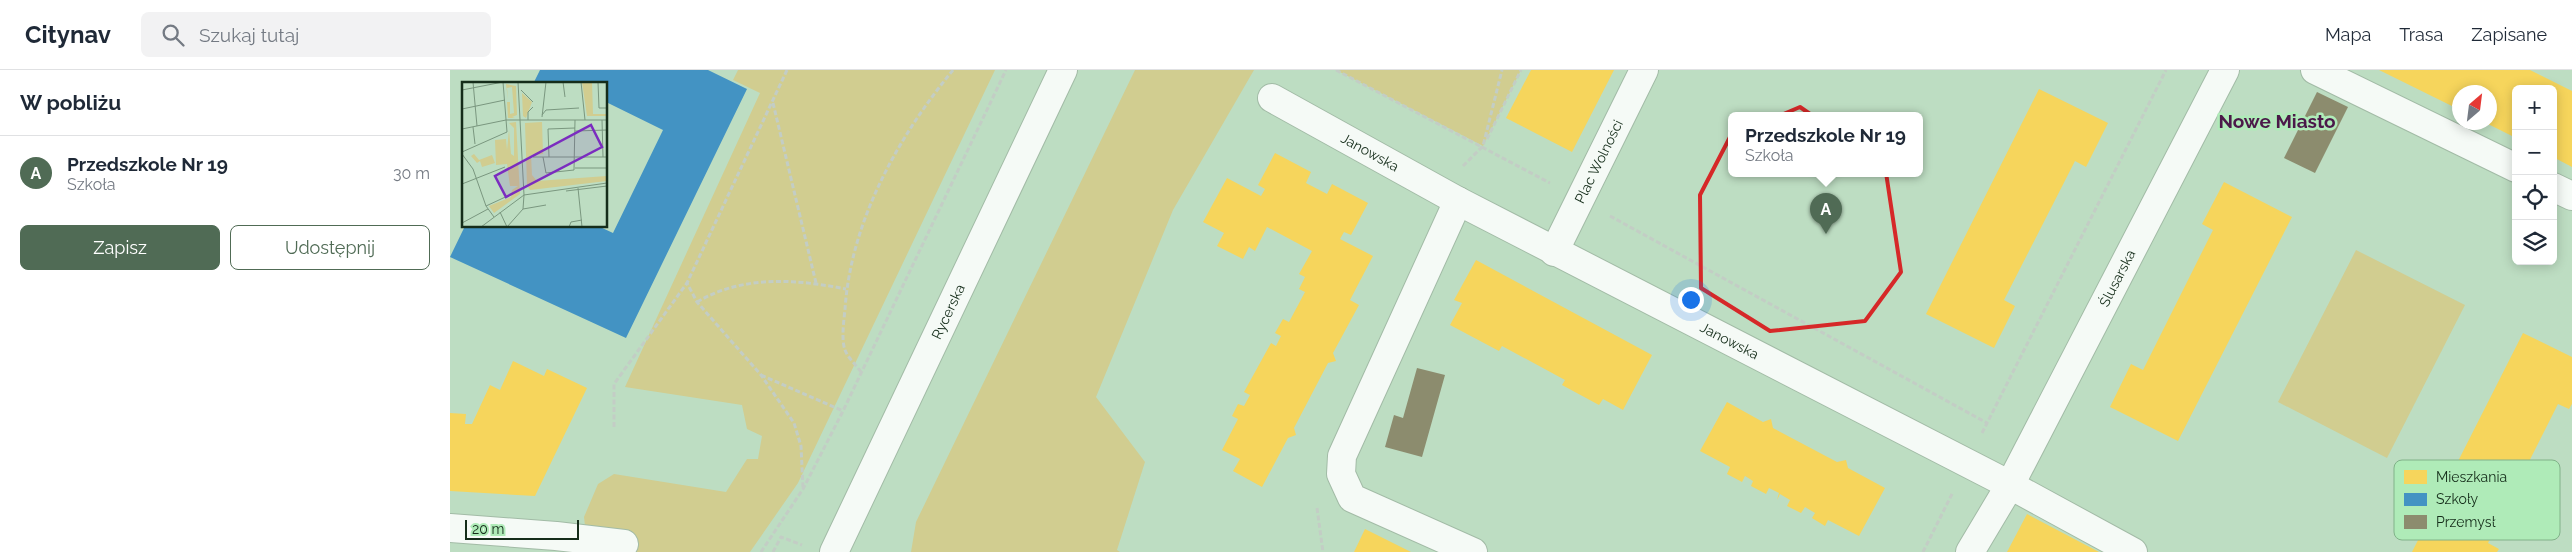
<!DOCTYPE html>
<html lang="pl">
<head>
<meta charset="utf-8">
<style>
  :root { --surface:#fff; --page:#f2f2f3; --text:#1f2937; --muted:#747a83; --line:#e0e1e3; --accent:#506b55 }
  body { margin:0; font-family:Raleway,sans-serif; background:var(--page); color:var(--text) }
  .controls { position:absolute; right:15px; top:15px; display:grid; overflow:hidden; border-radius:8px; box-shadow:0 2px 12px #0003 }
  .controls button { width:45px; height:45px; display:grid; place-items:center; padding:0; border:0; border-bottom:1px solid var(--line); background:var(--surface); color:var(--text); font:25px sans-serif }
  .compass { position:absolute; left:2002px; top:15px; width:45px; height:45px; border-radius:50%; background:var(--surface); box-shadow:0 2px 12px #0003; rotate:28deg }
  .scale { position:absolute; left:15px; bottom:12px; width:114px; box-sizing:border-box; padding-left:5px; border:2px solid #152d1a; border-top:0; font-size:14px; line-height:18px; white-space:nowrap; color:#152d1a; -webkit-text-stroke:4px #afebb8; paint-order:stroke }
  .you { position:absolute; left:1240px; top:229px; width:18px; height:18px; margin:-12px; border:4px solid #fff; border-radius:50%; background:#1a73e8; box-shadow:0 0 0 8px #1a73e833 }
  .badge { display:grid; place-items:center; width:32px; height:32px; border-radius:50%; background:var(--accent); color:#fff; font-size:16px; font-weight:700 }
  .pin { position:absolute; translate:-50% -41px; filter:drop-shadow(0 1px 2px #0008) }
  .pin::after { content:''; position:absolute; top:26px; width:18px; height:15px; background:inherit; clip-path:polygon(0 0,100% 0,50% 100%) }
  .popup { position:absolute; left:1278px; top:42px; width:195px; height:65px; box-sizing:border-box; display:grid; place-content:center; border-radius:8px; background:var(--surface); filter:drop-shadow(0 1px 4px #0005); font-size:16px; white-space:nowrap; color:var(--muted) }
  .popup b { font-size:19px; color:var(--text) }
  .popup::after { content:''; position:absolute; left:50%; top:100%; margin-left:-10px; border:10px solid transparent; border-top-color:var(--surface) }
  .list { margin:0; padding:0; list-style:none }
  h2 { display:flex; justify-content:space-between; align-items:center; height:65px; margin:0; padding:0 20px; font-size:21px }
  h2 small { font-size:16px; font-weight:400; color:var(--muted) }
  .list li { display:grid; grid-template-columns:32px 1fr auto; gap:15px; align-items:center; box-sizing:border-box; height:75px; padding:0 20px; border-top:1px solid var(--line) }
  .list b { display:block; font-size:19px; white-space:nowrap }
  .list p { margin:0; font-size:16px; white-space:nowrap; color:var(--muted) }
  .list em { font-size:16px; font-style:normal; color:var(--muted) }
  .actions { display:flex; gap:10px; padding:15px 20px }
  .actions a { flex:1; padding:11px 0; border:1px solid var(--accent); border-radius:8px; text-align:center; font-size:18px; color:var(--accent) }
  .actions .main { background:var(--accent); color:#fff }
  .icon { flex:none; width:28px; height:28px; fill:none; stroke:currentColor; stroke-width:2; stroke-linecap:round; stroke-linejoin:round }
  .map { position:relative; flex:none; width:2122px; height:482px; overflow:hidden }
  header { display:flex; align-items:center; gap:30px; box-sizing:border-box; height:70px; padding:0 25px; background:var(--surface); border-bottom:1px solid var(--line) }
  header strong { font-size:24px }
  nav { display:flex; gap:28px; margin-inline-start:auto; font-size:18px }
  .search { width:350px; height:45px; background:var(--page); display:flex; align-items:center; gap:12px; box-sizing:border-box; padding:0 18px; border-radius:8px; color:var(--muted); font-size:19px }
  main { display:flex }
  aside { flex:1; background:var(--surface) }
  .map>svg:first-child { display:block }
</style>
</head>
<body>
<header>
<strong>Citynav</strong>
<div class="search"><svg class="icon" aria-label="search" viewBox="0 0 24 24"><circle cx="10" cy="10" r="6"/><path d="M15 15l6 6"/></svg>Szukaj tutaj</div>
<nav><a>Mapa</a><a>Trasa</a><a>Zapisane</a></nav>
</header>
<main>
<aside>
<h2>W pobliżu<small></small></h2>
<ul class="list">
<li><span class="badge">A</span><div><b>Przedszkole Nr 19</b><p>Szkoła</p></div><em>30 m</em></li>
</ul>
<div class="actions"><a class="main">Zapisz</a><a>Udostępnij</a></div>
</aside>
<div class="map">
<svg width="2122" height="482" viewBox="0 0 2122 482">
  <rect width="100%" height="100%" fill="#bdddc2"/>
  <!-- green -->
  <g fill="#d1cd90">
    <path d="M 288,0 L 545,0 L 348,413 L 300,482 L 183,482 L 135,456 L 134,447 L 148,414 L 164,404 L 276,422 L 297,389 L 308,389 L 312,366 L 297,359 L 292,335 L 175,317 L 310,23 L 283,10 Z"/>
    <path d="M 685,0 L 804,0 L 723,140 L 646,327 L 695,392 L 667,480 L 670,482 L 461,482 L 466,452 Z"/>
    <path d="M 886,0 L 1071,0 L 1033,76 Z"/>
    <path d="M 1906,180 L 2015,235 L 1937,388 L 1828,332 Z"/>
  </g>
  <!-- homes -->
  <g fill="#f6d55c">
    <path d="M 1081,0 L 1164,0 L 1122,82 L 1056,48 Z"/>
    <path d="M 1929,0 L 2080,0 L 2122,21 L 2122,97 L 2103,87 L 2103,19 L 2066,19 L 2066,68 L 2034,52 L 2040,52 L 2040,22 L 2010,22 L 2010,40 Z"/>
    <path d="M 1589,19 L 1658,53 L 1636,97 L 1625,91 L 1554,230 L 1565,236 L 1544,278 L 1476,244 Z"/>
    <path d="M 825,83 L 861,102 L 856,113 L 877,124 L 882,114 L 918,133 L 901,165 L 894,162 L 890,169 L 923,186 L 900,230 L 909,235 L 883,283 L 886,291 L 878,293 L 844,358 L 846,365 L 838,368 L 812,417 L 783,401 L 790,389 L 772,380 L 788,349 L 782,346 L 788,334 L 794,336 L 800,325 L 794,322 L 821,273 L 826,276 L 831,266 L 825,263 L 833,249 L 839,252 L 855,222 L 849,219 L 855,207 L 849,204 L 862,181 L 817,157 L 805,181 L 799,177 L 793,189 L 767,176 L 774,163 L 753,152 L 777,108 L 811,126 L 815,119 L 808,115 Z"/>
    <path d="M 1774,112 L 1842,147 L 1728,371 L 1660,337 L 1681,294 L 1693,300 L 1763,160 L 1752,154 Z"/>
    <path d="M 1026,190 L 1202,285 L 1173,340 L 1153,329 L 1149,335 L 1112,315 L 1115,310 L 1052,276 L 1049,281 L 1000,255 L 1012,233 L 1004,230 Z"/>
    <path d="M 2073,263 L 2122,287 L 2122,334 L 2119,339 L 2108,334 L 2038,473 L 2049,479 L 2047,482 L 1962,482 Z"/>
    <path d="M 63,291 L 94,306 L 97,299 L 137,318 L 85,426 L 0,421 L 0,343 L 16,344 L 15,354 L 22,354 L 40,315 L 50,320 Z"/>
    <path d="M 1277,332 L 1313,352 L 1321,349 L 1323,358 L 1387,392 L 1396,390 L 1398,398 L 1435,418 L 1409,466 L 1378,450 L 1375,456 L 1362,448 L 1365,443 L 1355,437 L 1351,443 L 1337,436 L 1340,430 L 1330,424 L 1327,430 L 1329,423 L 1319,418 L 1316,424 L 1301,416 L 1303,411 L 1295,406 L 1292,412 L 1277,404 L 1280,397 L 1250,381 Z"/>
    <path d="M 1577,444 L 1649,482 L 1557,482 Z"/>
    <path d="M 915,459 L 961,482 L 904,482 Z"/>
  </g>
  <!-- schools -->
  <path fill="#4393c3" d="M 90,0 L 258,0 L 297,19 L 176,268 L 0,187 L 15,156 L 148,156 L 163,163 L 213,60 L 156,32 L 156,14 L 83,14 Z"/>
  <!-- industry -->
  <g fill="#8c8c6e">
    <path d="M 1867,22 L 1898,37 L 1865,103 L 1834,88 Z"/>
    <path d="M 967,298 L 995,305 L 972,387 L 935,377 L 944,345 L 953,348 Z"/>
  </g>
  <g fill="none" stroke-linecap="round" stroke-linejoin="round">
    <!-- minor casing -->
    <g stroke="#a2bba6" stroke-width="30">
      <g id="minor">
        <path d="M 1865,0 L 2066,98"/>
        <path id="s1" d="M 822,28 L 1008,131 L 1560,415 L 1683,482"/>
        <path d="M 2103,117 L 2122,126"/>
        <path d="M 1008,131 L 892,386 L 891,404 L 902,428 L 1023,482"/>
        <path id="s2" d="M 1104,182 L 1194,0"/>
        <path d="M 0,458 L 106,466 L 174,474"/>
        <path id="s3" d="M 1520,482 L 1560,415 L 1775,0"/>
      </g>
    </g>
    <!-- major casing -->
    <g stroke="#a2bba6" stroke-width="30">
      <g id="major">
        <path id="s4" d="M 384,482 L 613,0"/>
      </g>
    </g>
    <!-- path -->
    <g stroke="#c3cdc5" stroke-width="3" stroke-dasharray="5 2.5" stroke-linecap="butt">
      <path d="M 337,0 L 237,213 L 247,232 L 311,305 L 344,353 L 351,376 L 353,418"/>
      <path d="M 886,0 L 1100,113"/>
      <path d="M 323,33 L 366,213"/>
      <path d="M 1037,69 L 1071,0"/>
      <path d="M 1013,96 L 1033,76 L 1052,0"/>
      <path d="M 1160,146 L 1537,353"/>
      <path d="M 247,232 C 293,205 345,209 396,219"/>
      <path d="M 411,302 C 407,296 398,288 395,280 C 391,269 394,250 395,239 C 401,151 448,67 503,0"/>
      <path d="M 311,305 L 393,341"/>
      <path d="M 164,357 L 164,314 L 237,213"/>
      <path d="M 1532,363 L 1716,0"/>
      <path d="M 867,438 L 873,482"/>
      <path d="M 311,482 L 353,419 L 393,341 L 556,0"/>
      <path d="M 323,482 L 331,467 L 352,475"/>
      <path d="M 1473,482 L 1503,422"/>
    </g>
    <!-- minor -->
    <use href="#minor" stroke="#f5faf6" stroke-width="28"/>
    <!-- major -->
    <use href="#major" stroke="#f5faf6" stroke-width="28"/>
  </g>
  <!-- marked area -->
  <path fill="none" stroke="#d62828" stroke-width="4" stroke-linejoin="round" d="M 1350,37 L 1435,96 L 1451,202 L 1415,251 L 1320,261 L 1251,218 L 1250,125 L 1280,67 Z"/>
  <g text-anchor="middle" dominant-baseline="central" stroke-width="5" stroke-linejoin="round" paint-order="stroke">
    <!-- street labels -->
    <g font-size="14" fill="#152d1a" stroke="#afebb8">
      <text stroke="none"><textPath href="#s1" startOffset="112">Janowska</textPath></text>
      <text stroke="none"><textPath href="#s2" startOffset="101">Plac Wolności</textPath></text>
      <text stroke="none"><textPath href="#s3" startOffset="311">Ślusarska</textPath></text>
      <text stroke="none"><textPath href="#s4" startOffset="266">Rycerska</textPath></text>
      <text stroke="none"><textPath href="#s1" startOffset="518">Janowska</textPath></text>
    </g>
    <!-- district labels -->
    <g font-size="19" font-weight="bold" fill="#4b1949" stroke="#afebb8">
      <text x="1827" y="51">Nowe Miasto</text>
    </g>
  </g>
  <!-- overview -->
  <g transform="translate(12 12)">
    <rect width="145" height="145" fill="#bdddc2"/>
    <path d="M 120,0 L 130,0 L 131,32 L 145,32 L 145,34 L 125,34 ZM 44,2 L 54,4 L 55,33 L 50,35 L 53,36 L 46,36 L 45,20 L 48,20 L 48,32 L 52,31 L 50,5 L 45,6 L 46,18 ZM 60,11 L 70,20 L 64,36 L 61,34 ZM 54,40 L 58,112 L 32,131 L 27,124 L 49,115 L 50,108 L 56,104 L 48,104 L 45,82 L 34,83 L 33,58 L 44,57 L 45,68 L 47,48 L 49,72 L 52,74 L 52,46 L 47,41 ZM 80,40 L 81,72 L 69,73 L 70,93 L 75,99 L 145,94 L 145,99 L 68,108 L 65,103 L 63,41 ZM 12,72 L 17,78 L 30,73 L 33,81 L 20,85 L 18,79 L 15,81 L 9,74 Z" fill="#d1cd90"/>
    <path fill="none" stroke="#7a977f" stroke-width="1" d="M 11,0 L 15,44M 56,0 L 62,113M 101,0 L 103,15M 119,0 L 123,38M 136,0 L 137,26 L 145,26M 0,8 L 41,0M 59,8 L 71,20M 0,27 L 43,18M 80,33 L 84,28 L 117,26M 80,35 L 84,0M 66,38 L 66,30 L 71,25M 140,38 L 141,75M 11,45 L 13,62M 0,47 L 44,38 L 145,38M 113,49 L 145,48M 0,70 L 45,50 L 41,0M 0,72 L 11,87 L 24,124 L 32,135M 71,75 L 145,75M 81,75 L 84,91 L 112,88 L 113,38M 87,75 L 86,47 L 113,46M 113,86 L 145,86M 0,102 L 43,85M 0,104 L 0,122M 116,106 L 120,145M 104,109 L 145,104M 24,124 L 52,111M 61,127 L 84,123M 38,130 L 45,145M 0,141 L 26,127M 19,145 L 62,113 L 145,101M 45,145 L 61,127 L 62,113M 107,145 L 109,140 L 120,138"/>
    <path fill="#7b2cbf" fill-opacity="0.15" stroke="#7b2cbf" stroke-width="2.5" d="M 129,43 L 140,65 L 44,115 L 33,94 Z"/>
    <rect width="145" height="145" fill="none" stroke="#152d1a" stroke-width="2.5"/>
  </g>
  <!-- legend -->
  <rect x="1944" y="390" width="166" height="80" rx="8" fill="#afebb8" stroke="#81b289" stroke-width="1"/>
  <rect x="1954" y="400" width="23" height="14" fill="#f6d55c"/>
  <rect x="1954" y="423" width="23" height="13" fill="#4393c3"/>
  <rect x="1954" y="445" width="23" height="14" fill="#8c8c6e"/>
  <g font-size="14" fill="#152d1a">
    <text x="1986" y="412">Mieszkania</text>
    <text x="1986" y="434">Szkoły</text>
    <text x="1986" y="457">Przemysł</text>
  </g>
</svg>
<div class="controls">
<button>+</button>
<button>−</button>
<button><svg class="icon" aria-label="locate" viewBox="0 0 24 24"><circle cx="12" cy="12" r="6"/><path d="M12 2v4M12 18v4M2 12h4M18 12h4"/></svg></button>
<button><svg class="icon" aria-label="layers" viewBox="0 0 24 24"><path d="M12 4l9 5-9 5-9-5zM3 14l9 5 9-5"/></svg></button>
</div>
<svg class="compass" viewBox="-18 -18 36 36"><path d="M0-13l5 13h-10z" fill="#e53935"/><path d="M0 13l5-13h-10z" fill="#747a83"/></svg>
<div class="scale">20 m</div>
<div class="you"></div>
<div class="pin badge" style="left:1376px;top:164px">A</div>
<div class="popup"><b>Przedszkole Nr 19</b>Szkoła</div>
</div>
</main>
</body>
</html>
